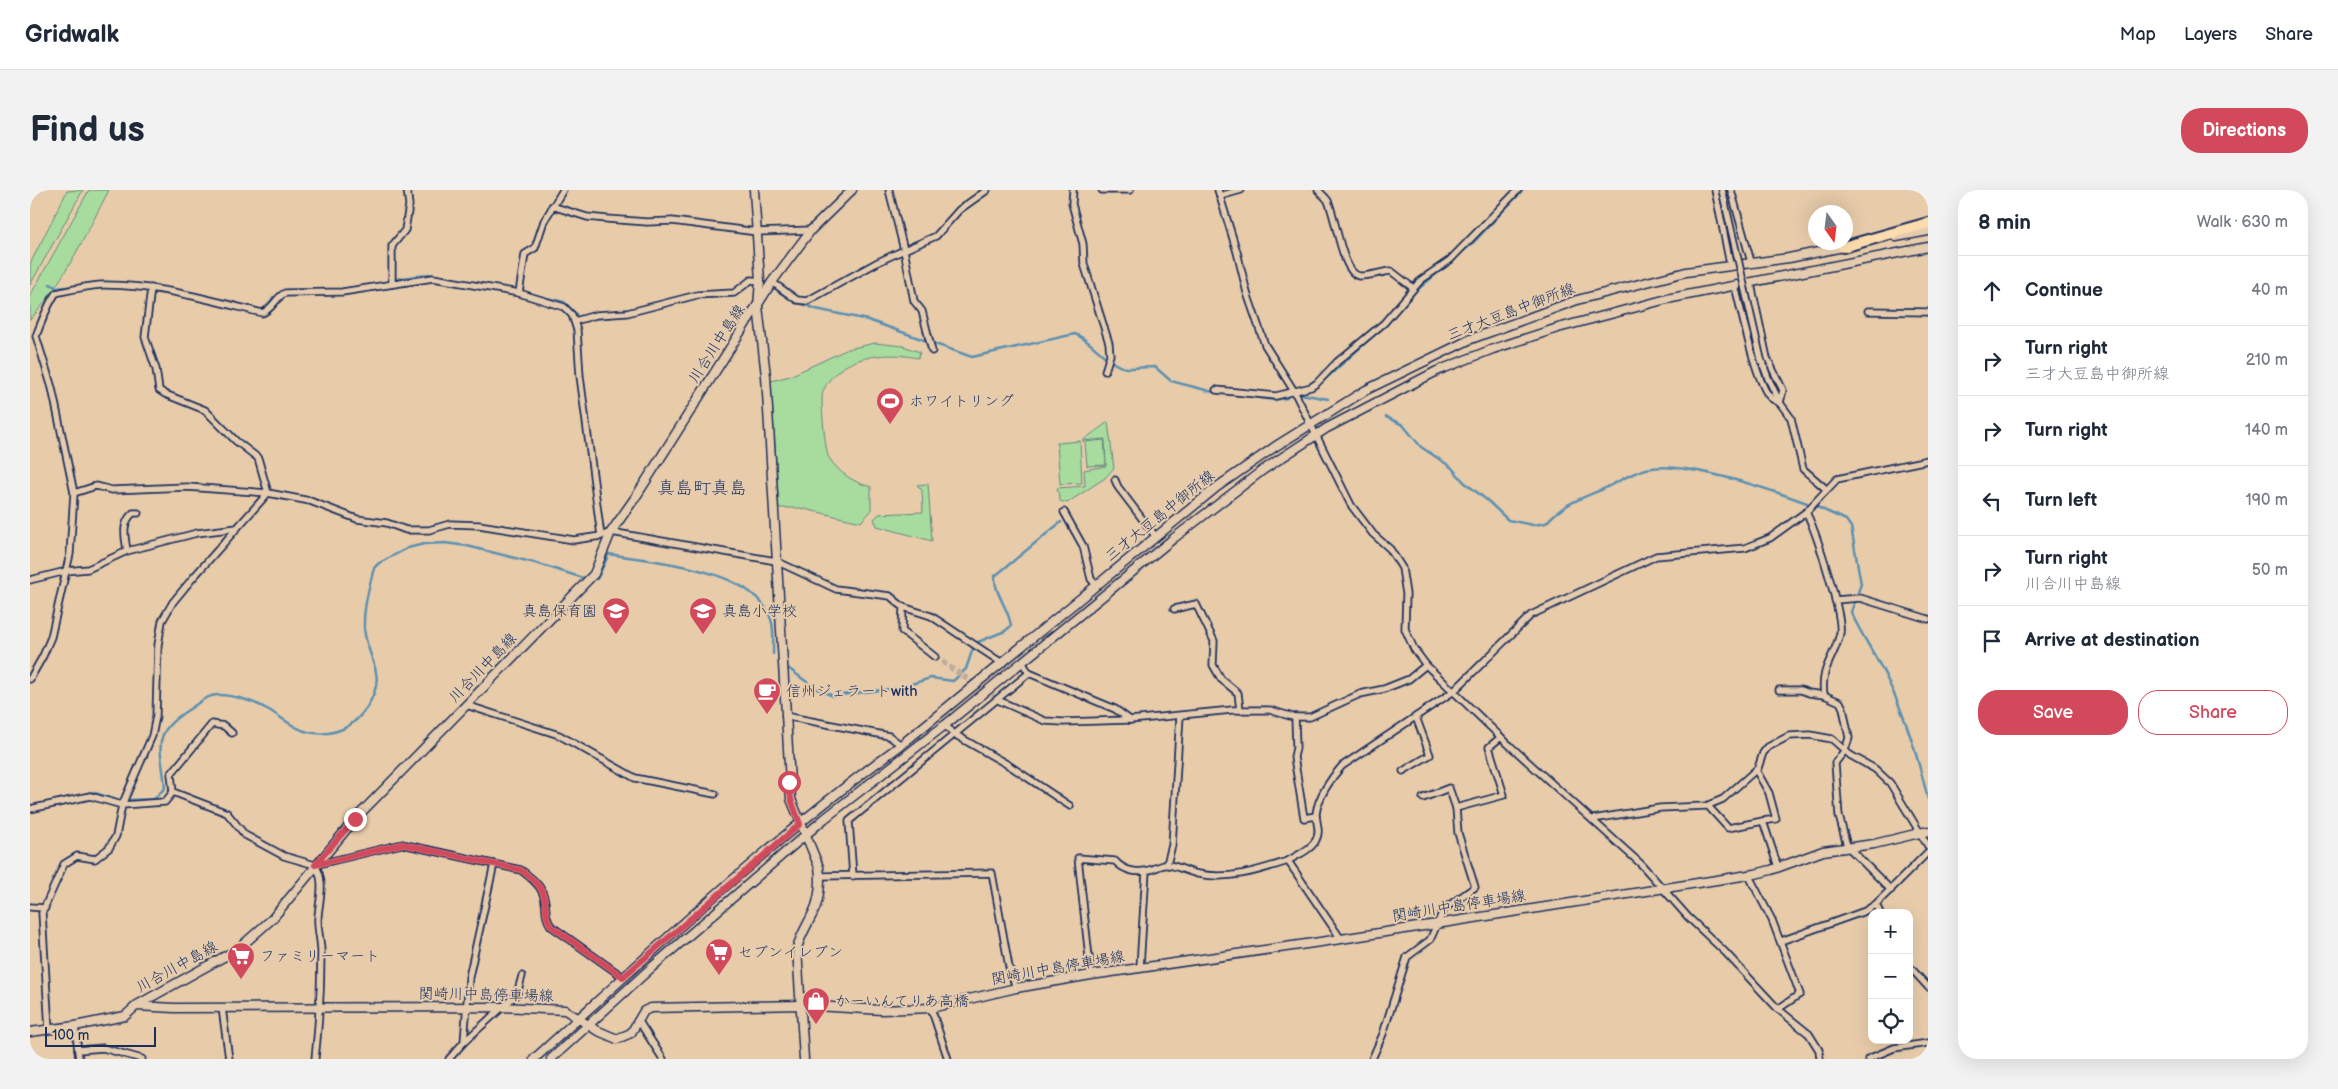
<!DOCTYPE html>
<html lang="en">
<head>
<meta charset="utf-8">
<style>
  :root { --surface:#fff; --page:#f2f2f3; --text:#1f2937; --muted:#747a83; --line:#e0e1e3; --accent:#d1495b }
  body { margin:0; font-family:"Balsamiq Sans","Klee One",sans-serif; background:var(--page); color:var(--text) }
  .controls { position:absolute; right:15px; bottom:15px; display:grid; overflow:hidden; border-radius:10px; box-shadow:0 5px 20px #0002 }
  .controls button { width:45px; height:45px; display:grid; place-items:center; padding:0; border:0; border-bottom:1px solid var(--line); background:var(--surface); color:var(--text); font:25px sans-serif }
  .compass { position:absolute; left:1778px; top:15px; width:45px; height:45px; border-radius:50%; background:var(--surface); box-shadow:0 5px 20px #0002; rotate:166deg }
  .scale { position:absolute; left:15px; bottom:12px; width:111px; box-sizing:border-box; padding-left:5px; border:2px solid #1b2f5e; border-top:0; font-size:14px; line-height:18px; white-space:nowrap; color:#1b2f5e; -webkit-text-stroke:4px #e6ccae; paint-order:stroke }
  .stop { position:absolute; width:15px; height:15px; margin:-11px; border:4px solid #d1495b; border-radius:50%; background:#fff }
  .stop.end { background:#d1495b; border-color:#fff; box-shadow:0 1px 5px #0008 }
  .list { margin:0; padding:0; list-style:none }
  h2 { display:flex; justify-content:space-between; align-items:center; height:65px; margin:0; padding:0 20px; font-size:21px }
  h2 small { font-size:16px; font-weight:400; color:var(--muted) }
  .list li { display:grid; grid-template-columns:32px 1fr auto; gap:15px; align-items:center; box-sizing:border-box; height:70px; padding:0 20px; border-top:1px solid var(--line) }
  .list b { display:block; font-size:19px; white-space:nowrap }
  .list p { margin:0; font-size:16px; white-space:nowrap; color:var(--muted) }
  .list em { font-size:16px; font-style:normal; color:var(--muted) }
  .actions { display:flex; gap:10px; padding:15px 20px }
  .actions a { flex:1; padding:11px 0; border:1px solid var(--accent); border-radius:20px; text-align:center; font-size:18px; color:var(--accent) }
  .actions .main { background:var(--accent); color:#fff }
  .icon { flex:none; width:28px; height:28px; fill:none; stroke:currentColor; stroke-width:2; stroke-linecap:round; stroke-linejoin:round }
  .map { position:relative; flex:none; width:1898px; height:869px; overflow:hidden; border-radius:20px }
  header { display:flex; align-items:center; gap:30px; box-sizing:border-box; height:70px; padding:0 25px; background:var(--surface); border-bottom:1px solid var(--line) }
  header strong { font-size:24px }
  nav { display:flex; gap:28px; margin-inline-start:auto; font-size:18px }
  .intro { display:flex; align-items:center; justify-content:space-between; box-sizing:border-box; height:120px; padding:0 30px }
  h1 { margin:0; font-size:35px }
  .button { padding:12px 22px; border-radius:20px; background:var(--accent); color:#fff; font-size:18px; font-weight:700 }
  main { display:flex; gap:30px; padding:0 30px }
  aside { flex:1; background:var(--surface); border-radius:20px; box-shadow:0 5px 20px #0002 }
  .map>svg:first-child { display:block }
</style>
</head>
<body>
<header>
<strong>Gridwalk</strong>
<nav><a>Map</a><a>Layers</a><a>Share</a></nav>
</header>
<div class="intro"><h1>Find us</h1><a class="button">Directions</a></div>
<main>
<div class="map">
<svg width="1898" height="869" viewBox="0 0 1898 869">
  <rect width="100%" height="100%" fill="#e8ccaa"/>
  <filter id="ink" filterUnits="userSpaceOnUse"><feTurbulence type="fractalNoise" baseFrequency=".02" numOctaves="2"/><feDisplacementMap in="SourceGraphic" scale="10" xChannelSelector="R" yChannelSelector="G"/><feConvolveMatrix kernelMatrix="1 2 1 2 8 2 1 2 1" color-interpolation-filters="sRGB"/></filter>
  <g filter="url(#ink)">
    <!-- green -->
    <g fill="#a7dc9e" stroke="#61867e">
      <path d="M 53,0 L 0,95 L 0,74 L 37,1 Z"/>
      <path d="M 59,0 L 79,0 C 56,44 34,92 0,130 L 0,106 Z"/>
      <path d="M 845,153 L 873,156 L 890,162 L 888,168 C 855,161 809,165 793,201 C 790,209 795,256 798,266 C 808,283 823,292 841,297 L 841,321 L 831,332 L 770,318 L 749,318 L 741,191 L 760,186 L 818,159 Z"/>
      <path d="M 1078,232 L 1084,278 L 1075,288 L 1037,313 L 1030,311 L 1027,298 L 1055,296 L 1054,280 L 1076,276 L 1075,249 L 1052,251 Z"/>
      <path d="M 1074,250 L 1076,275 L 1057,276 L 1055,252 Z"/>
      <path d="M 1050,251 L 1052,293 L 1030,294 L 1027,253 Z"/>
      <path d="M 898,294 L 902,351 L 847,336 L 844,329 L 849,324 L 893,322 L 892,300 L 887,295 Z"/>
    </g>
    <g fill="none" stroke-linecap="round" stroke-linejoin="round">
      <!-- stream -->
      <g stroke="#5c90b1" stroke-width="2.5">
        <path d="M 366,89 L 399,84 L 406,86"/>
        <path d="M 20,94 L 27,98 L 45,96"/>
        <path d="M 257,100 L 264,100"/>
        <path d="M 748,102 L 760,108"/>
        <path d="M 508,106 L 534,112 L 546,124"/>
        <path d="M 664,108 L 704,106 L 707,104"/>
        <path d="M 765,111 L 786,119 L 838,130 L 942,167 L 1045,144 C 1063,151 1078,176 1097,178 C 1106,178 1116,177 1125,177 L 1141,191 L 1187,203"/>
        <path d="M 239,115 L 243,107"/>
        <path d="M 561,129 L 581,127"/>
        <path d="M 1292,192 L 1354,136 L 1386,101 L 1443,53 L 1493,0"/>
        <path d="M 1200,204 L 1244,210 L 1257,208"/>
        <path d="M 1271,204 L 1298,209"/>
        <path d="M 1356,227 L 1373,235 L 1391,257 L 1421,277 L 1434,292 L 1458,311 L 1478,330 L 1503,335 L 1516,333 C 1532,315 1549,309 1571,300 C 1585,294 1599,284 1613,280 C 1648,268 1741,300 1777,313"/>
        <path d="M 1785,316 L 1816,330 L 1821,337 L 1831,394 L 1821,422 C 1832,447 1848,468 1859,493 C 1877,530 1888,569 1898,609"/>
        <path d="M 567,389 L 579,364 C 624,372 729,378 742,433 C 744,442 743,454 743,464"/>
        <path d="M 948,452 L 975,441 L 981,436 C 979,418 964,404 965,386 L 1031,332"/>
        <path d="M 758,478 L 785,498 L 803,506 L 868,498 L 901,488 L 923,491 L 936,479 L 943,458"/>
        <path d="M 39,608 L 62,602 L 90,611"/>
        <path d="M 100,610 L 124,609 L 135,598 C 132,558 119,545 158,520 C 168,514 176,505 188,505 C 205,505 225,512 239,520 C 251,527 264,539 278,542 C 303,547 323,538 337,517 C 357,485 341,475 335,445 C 331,425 339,398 344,378 L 349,373 L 378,358 L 394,354 L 415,353 L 437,356 L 509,374 L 553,388"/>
      </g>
      <!-- street-tunnel -->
      <path stroke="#bfad9b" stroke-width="5.5" stroke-dasharray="5.5 3" stroke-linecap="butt" d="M 905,467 L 970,511"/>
      <!-- street casing -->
      <g stroke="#1b2f5e" stroke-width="9">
        <g id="street">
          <path d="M 859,0 L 874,60 L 906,46 L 929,20 L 957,0"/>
          <path d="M 1043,0 L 1042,14 L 1053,54 L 1054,74 L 1079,153 L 1080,165 L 1075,181"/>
          <path d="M 1072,0 L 1100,0"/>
          <path d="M 1188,0 L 1207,62 L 1217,103 L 1235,155 L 1264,201 L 1321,315 L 1343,344 L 1360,359 L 1372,378 L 1376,404 L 1375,439 L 1384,459 L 1396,475 L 1477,553 L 1611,674 L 1658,727 L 1695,762 L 1748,819 L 1779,844 L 1789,860 L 1790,869"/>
          <path d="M 1288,0 C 1291,4 1296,7 1298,11 C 1306,27 1312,85 1330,86 C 1340,86 1351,82 1361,81 L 1383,98"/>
          <path d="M 1685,0 L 1700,74"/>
          <path d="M 1701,0 L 1721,72"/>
          <path d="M 1190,6 L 1211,0"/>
          <path d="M 522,16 L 557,27 L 577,29 L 617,32 L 642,31 L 727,42 L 781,40"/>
          <path d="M 742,92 L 767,110 L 777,111 L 848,72 L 874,60 L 884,111 L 892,121 L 902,161"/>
          <path d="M 362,94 L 362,56 L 375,40 L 379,15 L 377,0"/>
          <path d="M 1721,94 L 1737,168 L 1753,200 L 1750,213"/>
          <path d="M 1705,96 C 1711,119 1726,193 1740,207 C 1743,210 1747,211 1750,213"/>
          <path d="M 121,98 L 115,147 L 126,179 L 129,200 L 135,204 L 175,220 L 206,251 L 228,268 L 238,303"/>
          <path d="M 489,103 L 495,64 L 505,58 L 514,31 L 533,0"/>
          <path d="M 1838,121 L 1898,122"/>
          <path d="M 545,131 L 566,125 L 597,123 L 667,105 L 704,103 L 721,90 L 730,91"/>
          <path d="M 1738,188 L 1750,213 L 1761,228 L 1773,279 L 1796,299"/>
          <path d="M 1186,200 L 1246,206 L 1281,197 L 1287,193 L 1307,172 L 1354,133 L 1391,90 L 1420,70 L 1488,0"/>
          <path d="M 1085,290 L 1088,297 L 1126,347"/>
          <path d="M 44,303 L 66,296 L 82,300 L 157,297 L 238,303 L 280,311 L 327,329 L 357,333 L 376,340 L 399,340 L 420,334 L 449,335 L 544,350 L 571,346 L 581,342 L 746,371 L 806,399 L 860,406 L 873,417 L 901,426 L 972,473"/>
          <path d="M 1034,322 L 1053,356 L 1061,389 L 1066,395"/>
          <path d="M 1776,322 C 1786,341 1813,425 1810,443 C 1805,468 1790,476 1794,505 L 1810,512 L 1813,518 L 1819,548 L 1815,560 L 1805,573 L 1809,626 L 1817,656 L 1861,700"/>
          <path d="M 97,361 C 95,346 91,334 103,323 L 108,323"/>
          <path d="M 0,390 L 36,381 L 58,379 L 97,361 L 167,343 L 207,338"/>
          <path d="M 1805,410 L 1830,408 L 1898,429"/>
          <path d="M 873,417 L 872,441 L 905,467"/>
          <path d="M 1144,419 L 1166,414 L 1184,451 L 1183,475 L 1191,489 L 1208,503 L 1210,520"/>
          <path d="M 992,472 L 999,483 L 1085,519 L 1100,530"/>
          <path d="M 0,489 L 13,466 L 21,447 L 36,381 L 40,364 L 44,303 L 22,198 L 6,146 C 11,133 18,114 26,103 C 40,100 56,96 71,95 C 126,94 180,110 232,123 C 243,119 245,108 255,103 L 312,102 L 403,88 L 489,103 L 534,117 L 542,125 L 547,140 L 550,186 L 571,346"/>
          <path d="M 1749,500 L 1771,500 L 1779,503 L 1794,505"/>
          <path d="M 970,511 L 1015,531 L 1033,532 L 1100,530 L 1202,520 L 1240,520 L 1263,527 L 1280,527 L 1330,504 L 1354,499 L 1379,489 L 1396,475"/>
          <path d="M 436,515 L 529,545 L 605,588 L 685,604"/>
          <path d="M 755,526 L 859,546 L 871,555"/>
          <path d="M 1265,527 L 1266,558 L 1264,567 L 1274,628 L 1286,626"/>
          <path d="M 915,535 L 924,544 L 980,576 L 1040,616"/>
          <path d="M 1726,580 L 1739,603 L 1746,629 L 1733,631 L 1748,677"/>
          <path d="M 1373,581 L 1400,565 L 1386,527"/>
          <path d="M 143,602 L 141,584 L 182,534 L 194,536 L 202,543"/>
          <path d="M 1678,616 L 1698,638 L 1733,631"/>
          <path d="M 1426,618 L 1474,605 L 1459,557 L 1471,547"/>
          <path d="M 0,619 L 60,606 L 92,615 L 135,612 L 143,602 L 197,623 L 215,645 L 254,666 L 285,675 L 372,654 L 491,680 C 499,686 510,694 513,704 C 518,716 513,725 521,736 L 593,787"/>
          <path d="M 1563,629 L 1630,618 L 1676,616 L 1693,609 L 1728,578 L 1733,563 L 1738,557 L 1759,546 L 1780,545 L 1802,549 L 1820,565 L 1845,579 L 1860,593 L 1898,656"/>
          <path d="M 1137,674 L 1142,655 L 1150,526"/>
          <path d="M 1718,684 L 1742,730 L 1770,804 L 1748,819"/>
          <path d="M 790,686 L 962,683 L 979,777 L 986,798"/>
          <path d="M 823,686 L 819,631 L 999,483"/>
          <path d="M 1846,714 L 1850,723"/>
          <path d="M 0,717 L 15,718"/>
          <path d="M 1311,749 L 1258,671 C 1267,665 1281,660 1286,650 C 1291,641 1286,633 1286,624 C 1288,607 1301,588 1312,576 L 1424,501 L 1501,425 L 1626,366 L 1715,358 L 1740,348 L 1776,322 L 1807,289 L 1898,270"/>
          <path d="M 1751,751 L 1835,721 L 1846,714 L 1898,662"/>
          <path d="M 1879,776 L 1898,797"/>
          <path d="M 1110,777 L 1116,681"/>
          <path d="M 1061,785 L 1048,668 L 1085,671 C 1095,682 1110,684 1123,679 C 1128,677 1134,674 1138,675 C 1148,676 1158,682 1168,684 C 1200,690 1227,681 1258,671"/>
          <path d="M 192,818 L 199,869"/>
          <path d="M 901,818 L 918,869"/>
          <path d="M 608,830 L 633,869"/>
          <path d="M 45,836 L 49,869"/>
          <path d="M 19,840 L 12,723 L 34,674 L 47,666 L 65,669 L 79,658 L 86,646 L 92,615 L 122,546 L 126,526 L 128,455 L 132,431 L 143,412 L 162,389 L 238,303"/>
          <path d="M 434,852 L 487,804 L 492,786"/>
          <path d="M 48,860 L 73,858 L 112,869"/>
          <path d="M 285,869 C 289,833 291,798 291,762 C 291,750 287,739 288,727 C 289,710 296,691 285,675"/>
          <path d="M 419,869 L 434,852 L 439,787 L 464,674"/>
          <path d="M 1342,869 L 1353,844 L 1377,767 L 1400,750 L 1414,719 L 1445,697 L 1428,643 L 1426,618 L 1419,598 L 1393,608"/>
          <path d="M 1838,869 L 1864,858 L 1898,853"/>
        </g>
      </g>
      <!-- secondary casing -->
      <g stroke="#1b2f5e" stroke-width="11">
        <g id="secondary">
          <path d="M 724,0 L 730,91 L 728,116 L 736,186 L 761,609 L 789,677 C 791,690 790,708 784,721 C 778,734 771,744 767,758 L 774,869"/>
          <path d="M 1866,47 L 1898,41"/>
          <path d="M 107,815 L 208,759 L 242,729 L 325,629 L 564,384 L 581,342 L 607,305 L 742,92 L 781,40 L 822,0"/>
          <path d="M 0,842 L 45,836 L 95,826 L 106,816 L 144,818 L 470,817 L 535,820 L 566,840 L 587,849 L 601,843 L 614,821 L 621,818 L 770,815 L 852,820 L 901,818 L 986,798 L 1061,785 L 1311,749 L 1725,684 L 1741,680 L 1793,661 L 1844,654 L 1898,641"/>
          <path d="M 504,869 C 623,761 740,650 871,555 L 1187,297 L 1246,256 L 1336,200 L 1441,149 L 1547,110 L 1656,82 L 1759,68 L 1818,56"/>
          <path d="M 521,869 L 621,778 L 794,629 L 915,535 L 1144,348 L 1233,280 L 1297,238 L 1407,181 L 1463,159 L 1528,138 L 1637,109 L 1898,57"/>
        </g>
      </g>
      <!-- highway casing -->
      <g stroke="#1b2f5e" stroke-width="14">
        <path id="highway" d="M 1813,57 L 1898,33"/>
      </g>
      <!-- street -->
      <use href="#street" stroke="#e6ccae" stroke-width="5.5"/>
      <!-- secondary -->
      <use href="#secondary" stroke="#e6ccae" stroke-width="8"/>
      <!-- highway -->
      <use href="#highway" stroke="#fcdcac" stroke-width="10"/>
      <!-- street-bridge casing -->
      <g stroke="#1b2f5e" stroke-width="9" stroke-linecap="butt">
        <path id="street-bridge" d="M 1692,0 L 1731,169 L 1738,188"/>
      </g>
      <!-- street-bridge -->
      <use href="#street-bridge" stroke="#e6ccae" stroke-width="5.5"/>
    </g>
  </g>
  <g fill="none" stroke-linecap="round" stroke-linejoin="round" filter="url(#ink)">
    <!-- route -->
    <path stroke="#d1495b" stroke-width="6" d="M 325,629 L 285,675 L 372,654 L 491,680 C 499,686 510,694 513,704 C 518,716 513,725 521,736 L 593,787 L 770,634 L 761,609 L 759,592"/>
  </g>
  <!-- icons -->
  <defs>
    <g id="stadium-pin" transform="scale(1.4375)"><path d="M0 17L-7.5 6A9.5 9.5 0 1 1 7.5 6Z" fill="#d1495b" stroke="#e6ccae"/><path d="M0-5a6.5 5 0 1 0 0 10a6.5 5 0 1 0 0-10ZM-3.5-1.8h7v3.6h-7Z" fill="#fff"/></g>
    <g id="school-pin" transform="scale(1.4375)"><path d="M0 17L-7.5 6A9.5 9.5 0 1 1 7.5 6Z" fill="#d1495b" stroke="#e6ccae"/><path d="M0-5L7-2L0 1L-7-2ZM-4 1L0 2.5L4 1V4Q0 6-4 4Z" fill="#fff"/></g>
    <g id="cafe-pin" transform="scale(1.4375)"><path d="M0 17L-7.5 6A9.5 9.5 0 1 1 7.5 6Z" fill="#d1495b" stroke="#e6ccae"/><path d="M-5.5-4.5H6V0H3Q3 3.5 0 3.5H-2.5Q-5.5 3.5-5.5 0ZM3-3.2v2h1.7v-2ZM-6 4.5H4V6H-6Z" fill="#fff"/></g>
    <g id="supermarket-pin" transform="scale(1.4375)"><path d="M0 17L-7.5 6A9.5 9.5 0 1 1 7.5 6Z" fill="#d1495b" stroke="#e6ccae"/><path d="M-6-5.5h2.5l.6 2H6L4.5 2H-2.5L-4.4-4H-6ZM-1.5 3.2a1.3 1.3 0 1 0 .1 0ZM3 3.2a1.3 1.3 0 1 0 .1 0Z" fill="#fff"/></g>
    <g id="shop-pin" transform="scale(1.4375)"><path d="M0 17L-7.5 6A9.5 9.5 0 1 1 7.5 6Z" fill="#d1495b" stroke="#e6ccae"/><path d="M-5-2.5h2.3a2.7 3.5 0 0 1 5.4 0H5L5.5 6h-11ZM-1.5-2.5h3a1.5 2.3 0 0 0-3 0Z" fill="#fff"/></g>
  </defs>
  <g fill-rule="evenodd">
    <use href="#stadium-pin" x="860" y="211"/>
    <use href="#school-pin" x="586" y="421"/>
    <use href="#school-pin" x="673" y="421"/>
    <use href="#cafe-pin" x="737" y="501"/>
    <use href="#supermarket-pin" x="689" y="762"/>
    <use href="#supermarket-pin" x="211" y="766"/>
    <use href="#shop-pin" x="786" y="811"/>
  </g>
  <g text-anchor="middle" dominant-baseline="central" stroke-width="4" stroke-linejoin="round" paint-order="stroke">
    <!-- street labels -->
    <g font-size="15" fill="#1b2f5e" stroke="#e6ccae">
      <text transform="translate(1481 122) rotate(-21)">三才大豆島中御所線</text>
      <text transform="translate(687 154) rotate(-57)">川合川中島線</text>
      <text transform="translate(1130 326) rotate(-39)">三才大豆島中御所線</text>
      <text transform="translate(453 478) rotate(-46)">川合川中島線</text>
      <text transform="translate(1429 716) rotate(-9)">関崎川中島停車場線</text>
      <text transform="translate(147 777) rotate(-29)">川合川中島線</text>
      <text transform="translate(1028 778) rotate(-10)">関崎川中島停車場線</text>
      <text transform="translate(456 805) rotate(1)">関崎川中島停車場線</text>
    </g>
    <!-- poi labels -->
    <g font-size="15" fill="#1b2f5e" stroke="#e6ccae" text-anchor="start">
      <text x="879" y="211">ホワイトリング</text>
      <text x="567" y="421" text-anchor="end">真島保育園</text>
      <text x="692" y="421">真島小学校</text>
      <text x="756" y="501">信州ジェラートwith</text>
      <text x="708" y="762">セブンイレブン</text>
      <text x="230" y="766">ファミリーマート</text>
      <text x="805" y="811">かーいんてりあ高橋</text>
    </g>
    <!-- quarter labels -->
    <g font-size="18" fill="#1b2f5e" stroke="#e6ccae">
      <text x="672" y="298">真島町真島</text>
    </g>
  </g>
</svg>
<div class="controls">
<button>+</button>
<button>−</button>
<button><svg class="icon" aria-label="locate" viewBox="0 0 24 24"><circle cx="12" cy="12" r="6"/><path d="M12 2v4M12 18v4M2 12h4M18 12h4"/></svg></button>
</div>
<svg class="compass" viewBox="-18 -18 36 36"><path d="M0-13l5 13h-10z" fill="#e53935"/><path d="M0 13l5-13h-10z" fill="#747a83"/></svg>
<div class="scale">100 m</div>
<div class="stop" style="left:759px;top:592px"></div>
<div class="stop end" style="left:325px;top:629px"></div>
</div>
<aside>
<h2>8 min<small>Walk · 630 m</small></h2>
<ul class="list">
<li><svg class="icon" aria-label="ahead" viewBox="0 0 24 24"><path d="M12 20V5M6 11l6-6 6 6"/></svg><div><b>Continue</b></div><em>40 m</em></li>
<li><svg class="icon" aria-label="right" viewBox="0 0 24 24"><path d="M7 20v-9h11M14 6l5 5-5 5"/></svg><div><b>Turn right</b><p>三才大豆島中御所線</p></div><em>210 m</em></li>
<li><svg class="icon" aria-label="right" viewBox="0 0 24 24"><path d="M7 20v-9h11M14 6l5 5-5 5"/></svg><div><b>Turn right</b></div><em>140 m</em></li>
<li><svg class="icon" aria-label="left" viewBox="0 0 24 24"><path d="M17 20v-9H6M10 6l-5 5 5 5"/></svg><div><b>Turn left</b></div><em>190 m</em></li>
<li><svg class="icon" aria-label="right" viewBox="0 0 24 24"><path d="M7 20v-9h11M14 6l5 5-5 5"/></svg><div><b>Turn right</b><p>川合川中島線</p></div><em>50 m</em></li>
<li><svg class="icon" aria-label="arrive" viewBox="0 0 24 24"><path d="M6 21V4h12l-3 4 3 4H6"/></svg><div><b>Arrive at destination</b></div></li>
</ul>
<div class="actions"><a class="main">Save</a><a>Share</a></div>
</aside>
</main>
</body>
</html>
